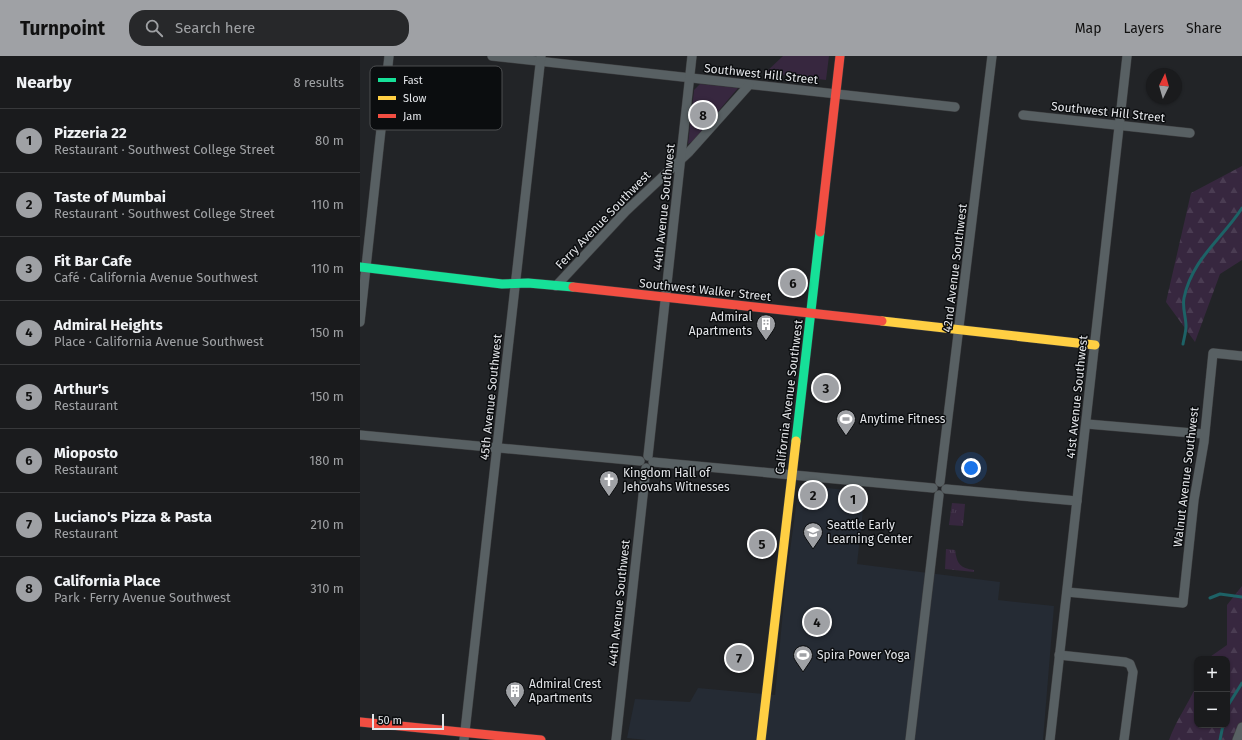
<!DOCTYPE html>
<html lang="en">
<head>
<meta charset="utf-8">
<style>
  :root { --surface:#1a1b1d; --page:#27282a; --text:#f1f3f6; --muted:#9fa1a4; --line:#38393b; --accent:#9fa1a5 }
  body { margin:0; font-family:"Fira Sans",sans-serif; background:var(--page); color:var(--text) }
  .controls { position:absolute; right:12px; bottom:12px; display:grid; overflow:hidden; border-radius:8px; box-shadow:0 1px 3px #0004 }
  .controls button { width:36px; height:36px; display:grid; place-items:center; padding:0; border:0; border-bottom:1px solid var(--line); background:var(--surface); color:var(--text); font:20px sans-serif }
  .compass { position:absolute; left:786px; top:12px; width:36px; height:36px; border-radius:50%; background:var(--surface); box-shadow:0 1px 3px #0004; rotate:5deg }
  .scale { position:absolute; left:12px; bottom:10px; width:72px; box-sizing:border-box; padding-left:4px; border:2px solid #e3e5e9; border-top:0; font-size:11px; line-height:14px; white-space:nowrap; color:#e3e5e9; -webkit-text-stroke:3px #0b0d0f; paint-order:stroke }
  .you { position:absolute; left:611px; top:412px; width:14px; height:14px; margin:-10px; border:3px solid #fff; border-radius:50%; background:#1a73e8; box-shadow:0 0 0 6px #1a73e833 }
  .badge { display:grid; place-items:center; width:26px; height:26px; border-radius:50%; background:var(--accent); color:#111; font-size:13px; font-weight:700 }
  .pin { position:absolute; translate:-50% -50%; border:2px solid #fff; box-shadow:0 1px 4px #0006 }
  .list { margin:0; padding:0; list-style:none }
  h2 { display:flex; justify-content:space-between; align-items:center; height:52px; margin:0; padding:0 16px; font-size:17px }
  h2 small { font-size:13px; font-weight:400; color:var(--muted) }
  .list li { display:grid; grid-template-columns:26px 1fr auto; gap:12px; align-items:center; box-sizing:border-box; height:64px; padding:0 16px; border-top:1px solid var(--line) }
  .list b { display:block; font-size:15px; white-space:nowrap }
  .list p { margin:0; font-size:13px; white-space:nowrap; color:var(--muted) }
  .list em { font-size:13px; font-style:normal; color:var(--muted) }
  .icon { flex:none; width:22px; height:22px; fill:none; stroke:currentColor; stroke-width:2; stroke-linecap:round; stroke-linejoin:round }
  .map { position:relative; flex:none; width:882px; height:684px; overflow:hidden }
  header { display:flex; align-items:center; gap:24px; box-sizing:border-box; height:56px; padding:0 20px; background:var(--accent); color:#111 }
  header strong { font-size:19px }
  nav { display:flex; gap:22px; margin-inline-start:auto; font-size:14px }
  .search { width:280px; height:36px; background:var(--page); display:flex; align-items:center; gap:10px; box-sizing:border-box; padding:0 14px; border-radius:16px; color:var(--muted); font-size:15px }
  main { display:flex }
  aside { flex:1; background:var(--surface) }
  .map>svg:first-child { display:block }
</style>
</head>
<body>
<header>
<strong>Turnpoint</strong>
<div class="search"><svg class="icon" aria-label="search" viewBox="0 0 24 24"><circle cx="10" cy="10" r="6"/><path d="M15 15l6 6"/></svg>Search here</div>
<nav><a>Map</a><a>Layers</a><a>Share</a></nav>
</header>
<main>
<aside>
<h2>Nearby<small>8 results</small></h2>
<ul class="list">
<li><span class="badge">1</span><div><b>Pizzeria 22</b><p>Restaurant · Southwest College Street</p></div><em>80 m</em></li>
<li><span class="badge">2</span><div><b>Taste of Mumbai</b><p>Restaurant · Southwest College Street</p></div><em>110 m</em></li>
<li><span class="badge">3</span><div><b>Fit Bar Cafe</b><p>Café · California Avenue Southwest</p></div><em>110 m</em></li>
<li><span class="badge">4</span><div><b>Admiral Heights</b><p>Place · California Avenue Southwest</p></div><em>150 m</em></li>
<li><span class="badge">5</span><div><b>Arthur's</b><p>Restaurant</p></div><em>150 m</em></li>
<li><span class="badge">6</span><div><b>Mioposto</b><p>Restaurant</p></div><em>180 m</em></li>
<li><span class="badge">7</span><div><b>Luciano's Pizza &amp; Pasta</b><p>Restaurant</p></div><em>210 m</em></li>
<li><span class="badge">8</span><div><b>California Place</b><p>Park · Ferry Avenue Southwest</p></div><em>310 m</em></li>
</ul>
</aside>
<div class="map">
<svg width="882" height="684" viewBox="0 0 882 684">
  <defs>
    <pattern id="grass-tufts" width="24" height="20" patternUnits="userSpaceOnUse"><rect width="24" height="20" fill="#37273f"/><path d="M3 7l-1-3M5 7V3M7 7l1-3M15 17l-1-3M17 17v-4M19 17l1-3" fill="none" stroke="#4a3c52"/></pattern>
    <pattern id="forest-firs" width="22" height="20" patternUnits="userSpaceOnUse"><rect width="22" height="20" fill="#37273f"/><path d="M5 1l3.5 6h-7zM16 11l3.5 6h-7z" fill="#4a3c52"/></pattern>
  </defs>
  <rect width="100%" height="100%" fill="#222427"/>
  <!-- built -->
  <path fill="#252b34" d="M 439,429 L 505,436 L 497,508 L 640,526 L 638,544 L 694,550 L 683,684 L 286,684 L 267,682 L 275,643 L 330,646 L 338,632 L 415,639 L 426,524 Z"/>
  <!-- grass -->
  <g fill="url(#grass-tufts)">
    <path d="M 592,447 L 605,448 L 603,470 L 589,469 Z"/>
    <path d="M 586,493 L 595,494 C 597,508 600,512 614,514 L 614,516 L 585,513 Z"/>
  </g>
  <!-- forest -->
  <g fill="url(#forest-firs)">
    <path d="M 882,110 L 882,204 L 860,218 L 835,286 L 806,246 L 831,137 Z"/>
    <path d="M 882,530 L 882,684 L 809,684 C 816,664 829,647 837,628 L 837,669 L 867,669 L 867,603 L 847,603 L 867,589 L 867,549 Z"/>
  </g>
  <!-- green -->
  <g fill="#37273f">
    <path d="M 423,0 L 469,0 L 466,24 L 405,17 Z"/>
    <path d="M 340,28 L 378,32 L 333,85 L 328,88 L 334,34 Z"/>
  </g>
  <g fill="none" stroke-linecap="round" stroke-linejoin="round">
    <!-- stream -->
    <g stroke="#1d6266" stroke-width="3">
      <path d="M 823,288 C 824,282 826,276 826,270 C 826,261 822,251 824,242 C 832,203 862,183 882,152"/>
      <path d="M 850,542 L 860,538 L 882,541"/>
      <path d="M 867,651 L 882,627"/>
      <path d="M 860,684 L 863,669"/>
    </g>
    <!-- street casing -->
    <g stroke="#3e3f41" stroke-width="10">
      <g id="street">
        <path d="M 132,0 L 595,51"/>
        <path d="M 663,59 L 830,77"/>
        <path d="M 196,230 L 266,155 L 329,96 L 389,29"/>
        <path d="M 0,266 L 29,0"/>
        <path d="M 727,368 L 844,378"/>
        <path d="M 0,379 L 280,405"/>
        <path d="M 288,400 L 332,0"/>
        <path d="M 293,406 L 573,432"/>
        <path d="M 580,426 L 632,0"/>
        <path d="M 586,433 L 717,445"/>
        <path d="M 707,536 L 823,547 L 834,444 L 844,386 L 853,297 L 882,300"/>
        <path d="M 699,599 L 765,606 L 770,608 L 773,616 L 764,684"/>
        <path d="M 104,684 L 181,0"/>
        <path d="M 256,684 L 286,412"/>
        <path d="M 550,684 L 579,439"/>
        <path d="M 690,684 L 767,0"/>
        <path d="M 877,684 L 882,671"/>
      </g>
    </g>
    <!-- fast casing -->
    <g stroke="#3e3f41" stroke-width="10">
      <g id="fast">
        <path d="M 0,211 L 142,228 L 168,227 L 213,231"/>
        <path d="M 436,385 L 460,176"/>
      </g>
    </g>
    <!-- slow casing -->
    <g stroke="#3e3f41" stroke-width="10">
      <g id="slow">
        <path d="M 522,265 L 735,289"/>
        <path d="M 401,684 L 436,385"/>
      </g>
    </g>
    <!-- jam casing -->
    <g stroke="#3e3f41" stroke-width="10">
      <g id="jam">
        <path d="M 460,176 L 480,0"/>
        <path d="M 213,231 L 522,265"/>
        <path d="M 0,666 L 181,684"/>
      </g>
    </g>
    <!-- street -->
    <use href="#street" stroke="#586063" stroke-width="9"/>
    <!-- fast -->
    <use href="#fast" stroke="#16e098" stroke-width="9"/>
    <!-- slow -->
    <use href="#slow" stroke="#ffcf43" stroke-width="9"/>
    <!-- jam -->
    <use href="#jam" stroke="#f24e42" stroke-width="9"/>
  </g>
  <!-- icons -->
  <defs>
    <g id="building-pin" transform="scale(1)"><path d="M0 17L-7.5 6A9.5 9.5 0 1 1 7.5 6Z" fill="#9fa1a5" stroke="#0b0d0f"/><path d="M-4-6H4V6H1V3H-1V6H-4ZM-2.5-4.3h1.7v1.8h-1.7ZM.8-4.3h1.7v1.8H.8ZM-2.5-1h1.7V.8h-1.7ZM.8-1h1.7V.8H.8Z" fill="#fff"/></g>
    <g id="stadium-pin" transform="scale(1)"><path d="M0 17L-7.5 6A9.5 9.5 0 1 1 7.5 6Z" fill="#9fa1a5" stroke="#0b0d0f"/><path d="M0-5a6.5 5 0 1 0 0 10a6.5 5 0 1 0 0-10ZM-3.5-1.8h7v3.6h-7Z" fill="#fff"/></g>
    <g id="church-pin" transform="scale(1)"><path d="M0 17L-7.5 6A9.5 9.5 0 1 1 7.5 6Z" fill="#9fa1a5" stroke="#0b0d0f"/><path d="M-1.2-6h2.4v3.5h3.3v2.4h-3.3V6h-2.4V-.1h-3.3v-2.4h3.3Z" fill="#fff"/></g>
    <g id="school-pin" transform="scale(1)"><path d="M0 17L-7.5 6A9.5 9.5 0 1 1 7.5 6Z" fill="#9fa1a5" stroke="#0b0d0f"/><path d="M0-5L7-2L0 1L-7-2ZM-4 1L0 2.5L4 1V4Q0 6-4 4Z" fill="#fff"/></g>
  </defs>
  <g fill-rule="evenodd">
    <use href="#building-pin" x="406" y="268"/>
    <use href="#stadium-pin" x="486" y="363"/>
    <use href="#church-pin" x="249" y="424"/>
    <use href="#school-pin" x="453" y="476"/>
    <use href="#stadium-pin" x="443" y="599"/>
    <use href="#building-pin" x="155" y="635"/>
  </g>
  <g text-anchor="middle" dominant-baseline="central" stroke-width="3" stroke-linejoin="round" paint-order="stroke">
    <!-- street labels -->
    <g font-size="12" fill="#e3e5e9" stroke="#0b0d0f">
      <text transform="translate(401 18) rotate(6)">Southwest Hill Street</text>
      <text transform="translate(748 56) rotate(6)">Southwest Hill Street</text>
      <text transform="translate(304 151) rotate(-84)">44th Avenue Southwest</text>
      <text transform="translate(243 164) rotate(-46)">Ferry Avenue Southwest</text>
      <text transform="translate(595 212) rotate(-83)">42nd Avenue Southwest</text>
      <text transform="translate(345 234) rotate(6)">Southwest Walker Street</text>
      <text transform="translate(131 341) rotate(-84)">45th Avenue Southwest</text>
      <text transform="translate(429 341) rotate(-83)">California Avenue Southwest</text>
      <text transform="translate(717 341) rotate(-84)">41st Avenue Southwest</text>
      <text transform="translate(826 421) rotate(-83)">Walnut Avenue Southwest</text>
      <text transform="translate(259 547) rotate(-84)">44th Avenue Southwest</text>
    </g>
    <!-- poi labels -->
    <g font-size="12" fill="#e3e5e9" stroke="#0b0d0f" text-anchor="start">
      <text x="392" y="261" text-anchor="end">Admiral<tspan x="392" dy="14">Apartments</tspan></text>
      <text x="500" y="363">Anytime Fitness</text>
      <text x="263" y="417">Kingdom Hall of<tspan x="263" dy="14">Jehovahs Witnesses</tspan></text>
      <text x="467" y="469">Seattle Early<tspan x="467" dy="14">Learning Center</tspan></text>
      <text x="457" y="599">Spira Power Yoga</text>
      <text x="169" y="628">Admiral Crest<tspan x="169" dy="14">Apartments</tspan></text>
    </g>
  </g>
  <!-- legend -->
  <rect x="10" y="10" width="132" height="64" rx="6" fill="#0b0d0f" stroke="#4c4e50" stroke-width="1"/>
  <rect x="18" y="22" width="18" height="4" fill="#16e098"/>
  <rect x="18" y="40" width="18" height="4" fill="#ffcf43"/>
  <rect x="18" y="58" width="18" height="4" fill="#f24e42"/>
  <g font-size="11" fill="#e3e5e9">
    <text x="43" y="28">Fast</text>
    <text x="43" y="46">Slow</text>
    <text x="43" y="64">Jam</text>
  </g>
</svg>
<div class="controls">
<button>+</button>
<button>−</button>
</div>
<svg class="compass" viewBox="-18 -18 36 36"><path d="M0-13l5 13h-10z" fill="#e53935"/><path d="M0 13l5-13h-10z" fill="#9fa1a4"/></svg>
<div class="scale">50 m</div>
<div class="you"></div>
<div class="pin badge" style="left:493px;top:443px">1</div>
<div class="pin badge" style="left:453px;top:439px">2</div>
<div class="pin badge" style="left:466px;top:332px">3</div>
<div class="pin badge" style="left:457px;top:566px">4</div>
<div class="pin badge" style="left:402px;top:488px">5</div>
<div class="pin badge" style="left:433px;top:227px">6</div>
<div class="pin badge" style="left:379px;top:602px">7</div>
<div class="pin badge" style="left:343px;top:59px">8</div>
</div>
</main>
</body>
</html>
